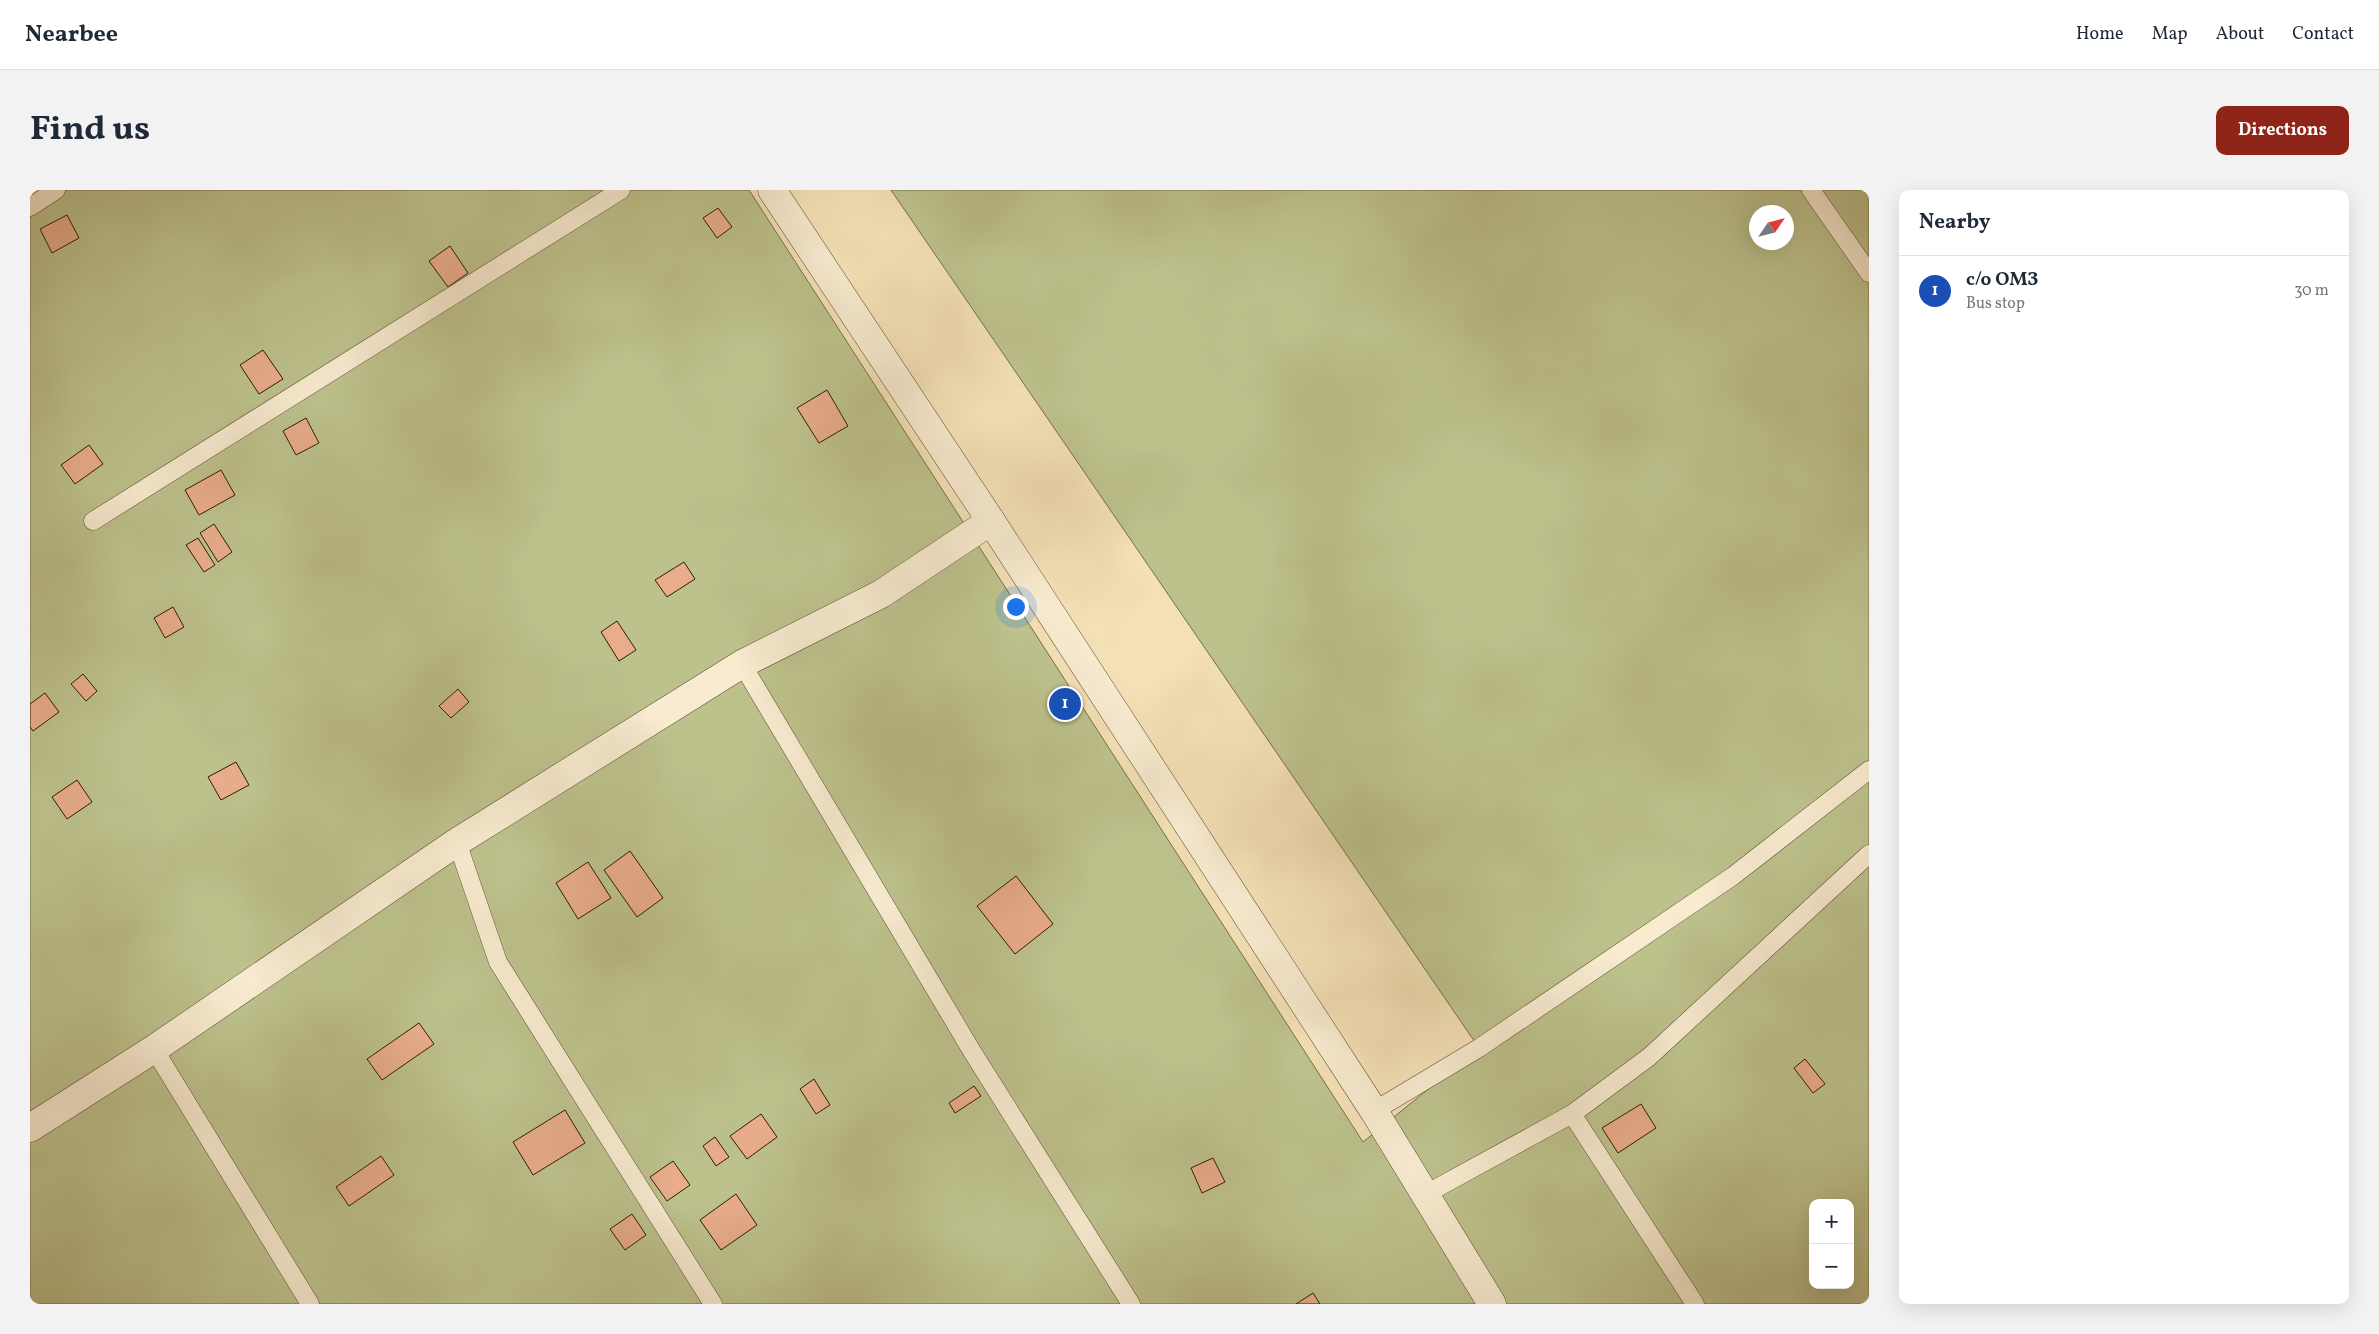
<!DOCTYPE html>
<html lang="en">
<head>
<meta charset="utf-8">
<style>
  :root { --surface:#fff; --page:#f2f2f3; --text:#1f2937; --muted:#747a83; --line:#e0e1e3; --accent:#8f2418 }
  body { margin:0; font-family:Vollkorn,serif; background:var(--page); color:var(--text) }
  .controls { position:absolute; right:15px; bottom:15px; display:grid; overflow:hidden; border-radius:10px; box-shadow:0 5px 20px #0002 }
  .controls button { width:45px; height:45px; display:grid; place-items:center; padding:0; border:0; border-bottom:1px solid var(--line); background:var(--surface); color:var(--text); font:25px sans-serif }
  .compass { position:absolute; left:1719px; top:15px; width:45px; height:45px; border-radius:50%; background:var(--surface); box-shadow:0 5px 20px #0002; rotate:55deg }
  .you { position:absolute; left:985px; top:416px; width:18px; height:18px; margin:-12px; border:4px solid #fff; border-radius:50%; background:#1a73e8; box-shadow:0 0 0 8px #1a73e833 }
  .badge { display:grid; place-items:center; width:32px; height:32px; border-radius:50%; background:var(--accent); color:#fff; font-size:16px; font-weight:700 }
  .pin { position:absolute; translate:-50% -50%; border:2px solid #fff; box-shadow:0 1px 5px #0006 }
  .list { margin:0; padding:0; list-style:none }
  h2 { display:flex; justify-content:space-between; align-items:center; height:65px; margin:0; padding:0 20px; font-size:21px }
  h2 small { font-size:16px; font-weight:400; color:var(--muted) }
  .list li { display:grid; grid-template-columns:32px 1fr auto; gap:15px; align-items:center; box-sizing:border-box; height:70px; padding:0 20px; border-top:1px solid var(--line) }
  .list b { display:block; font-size:19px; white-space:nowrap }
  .list p { margin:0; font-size:16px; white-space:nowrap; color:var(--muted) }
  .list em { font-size:16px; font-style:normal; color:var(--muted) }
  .map { position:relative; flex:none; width:1839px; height:1114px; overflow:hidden; border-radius:10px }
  header { display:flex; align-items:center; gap:30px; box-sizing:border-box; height:70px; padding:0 25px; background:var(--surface); border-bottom:1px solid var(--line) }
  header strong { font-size:24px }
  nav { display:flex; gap:28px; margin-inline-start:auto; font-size:18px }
  .intro { display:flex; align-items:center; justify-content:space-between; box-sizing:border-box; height:120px; padding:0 30px }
  h1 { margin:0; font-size:35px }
  .button { padding:12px 22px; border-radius:10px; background:var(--accent); color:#fff; font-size:18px; font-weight:700 }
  main { display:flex; gap:30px; padding:0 30px }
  aside { flex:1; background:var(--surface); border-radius:10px; box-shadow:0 5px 20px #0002 }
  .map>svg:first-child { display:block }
</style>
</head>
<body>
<header>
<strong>Nearbee</strong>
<nav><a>Home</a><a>Map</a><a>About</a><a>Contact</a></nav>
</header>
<div class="intro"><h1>Find us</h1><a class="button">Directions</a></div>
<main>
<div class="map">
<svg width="1839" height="1114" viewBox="0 0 1839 1114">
  <rect width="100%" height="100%" fill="#f4e0b6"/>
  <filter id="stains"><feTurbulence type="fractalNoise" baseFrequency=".004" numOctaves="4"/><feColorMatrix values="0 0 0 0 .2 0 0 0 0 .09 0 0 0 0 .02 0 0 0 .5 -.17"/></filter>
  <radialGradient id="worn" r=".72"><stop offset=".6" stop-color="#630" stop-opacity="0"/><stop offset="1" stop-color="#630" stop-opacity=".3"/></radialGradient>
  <!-- green -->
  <path fill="#bdc28d" stroke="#766e49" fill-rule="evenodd" d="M 0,0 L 719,0 L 1333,952 L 1449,858 L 861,0 L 1839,0 L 1839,1114 L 0,1114 ZM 1726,22 L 1756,22 L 1756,52 L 1726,52 ZM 1783,1013 L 1820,1013 L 1820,1095 L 1783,1095 Z"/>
  <!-- building -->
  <g fill="#e9ad8b" stroke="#301b05">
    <path d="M 688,18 L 702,37 L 687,48 L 673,28 Z"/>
    <path d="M 37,25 L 49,48 L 22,63 L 10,39 Z"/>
    <path d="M 420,56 L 438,83 L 418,97 L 399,71 Z"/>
    <path d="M 233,160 L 253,189 L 229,204 L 210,175 Z"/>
    <path d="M 797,200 L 818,236 L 789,253 L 767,218 Z"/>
    <path d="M 276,228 L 289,253 L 266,265 L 253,241 Z"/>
    <path d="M 59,255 L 73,274 L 45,294 L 31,275 Z"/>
    <path d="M 191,280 L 205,305 L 169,325 L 155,300 Z"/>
    <path d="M 184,334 L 202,362 L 188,372 L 170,343 Z"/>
    <path d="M 168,348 L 185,375 L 174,382 L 156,355 Z"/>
    <path d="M 654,372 L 665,389 L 637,407 L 625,390 Z"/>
    <path d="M 143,417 L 154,437 L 135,448 L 124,428 Z"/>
    <path d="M 587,431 L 606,460 L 589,471 L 571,442 Z"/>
    <path d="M 53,484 L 67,501 L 56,511 L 41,494 Z"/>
    <path d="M 428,499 L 439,512 L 421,528 L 409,516 Z"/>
    <path d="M 15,503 L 29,522 L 3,541 L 0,537 L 0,514 Z"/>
    <path d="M 206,572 L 219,595 L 191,610 L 178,587 Z"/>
    <path d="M 47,590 L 62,612 L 37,629 L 22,607 Z"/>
    <path d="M 600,661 L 633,708 L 607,727 L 574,680 Z"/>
    <path d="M 558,672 L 581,708 L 548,729 L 526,693 Z"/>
    <path d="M 986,686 L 1023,734 L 985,764 L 947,716 Z"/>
    <path d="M 389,833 L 404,854 L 352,890 L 337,869 Z"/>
    <path d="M 1775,869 L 1795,894 L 1783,903 L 1764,878 Z"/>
    <path d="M 784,889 L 800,915 L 786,924 L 770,899 Z"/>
    <path d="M 944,896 L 951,906 L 925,923 L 919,913 Z"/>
    <path d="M 1611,914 L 1626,938 L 1588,963 L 1572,938 Z"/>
    <path d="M 535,920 L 555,953 L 503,985 L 483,952 Z"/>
    <path d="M 731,924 L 747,947 L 717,969 L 700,946 Z"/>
    <path d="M 685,947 L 699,967 L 686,976 L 673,956 Z"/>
    <path d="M 351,966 L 364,985 L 319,1016 L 306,997 Z"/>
    <path d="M 1183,968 L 1195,992 L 1172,1003 L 1161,978 Z"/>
    <path d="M 643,971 L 660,995 L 637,1011 L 620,987 Z"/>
    <path d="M 706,1004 L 727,1035 L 691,1060 L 670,1030 Z"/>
    <path d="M 602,1024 L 616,1045 L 595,1060 L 580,1039 Z"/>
    <path d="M 1283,1103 L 1290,1114 L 1266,1114 Z"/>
  </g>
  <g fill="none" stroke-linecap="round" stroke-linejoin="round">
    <!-- service casing -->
    <g stroke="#614c31" stroke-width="19">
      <g id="service">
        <path d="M 1781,0 L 1839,83"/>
        <path d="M 0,17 L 26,0"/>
        <path d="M 63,331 L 591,0"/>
        <path d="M 712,474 L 943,863 L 1101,1114"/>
        <path d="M 427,652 L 468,772 L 683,1114"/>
        <path d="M 124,859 L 280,1114"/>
        <path d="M 1344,921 L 1449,858 L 1703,686 L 1839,580"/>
        <path d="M 1542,924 L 1619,867 L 1839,664"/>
        <path d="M 1394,1005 L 1542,924 L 1665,1114"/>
      </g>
    </g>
    <!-- minor casing -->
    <g stroke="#614c31" stroke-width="29">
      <g id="minor">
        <path d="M 742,0 L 961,331 L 1344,921 L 1462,1114"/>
        <path d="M 0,938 L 124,859 L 427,652 L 712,474 L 851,404 L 961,331"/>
      </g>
    </g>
    <!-- service -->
    <use href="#service" stroke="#f8ebd0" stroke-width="18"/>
    <!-- minor -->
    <use href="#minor" stroke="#f8ebd0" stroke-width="28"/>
  </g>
  <rect width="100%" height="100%" filter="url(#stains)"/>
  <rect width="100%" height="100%" fill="url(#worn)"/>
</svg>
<div class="controls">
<button>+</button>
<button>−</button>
</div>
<svg class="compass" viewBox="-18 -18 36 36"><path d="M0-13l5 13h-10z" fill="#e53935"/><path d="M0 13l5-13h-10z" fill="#747a83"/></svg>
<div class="you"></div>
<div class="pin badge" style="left:1035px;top:514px;background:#1a4fb4">1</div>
</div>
<aside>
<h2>Nearby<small></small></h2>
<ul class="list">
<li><span class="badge" style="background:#1a4fb4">1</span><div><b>с/о ОМЗ</b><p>Bus stop</p></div><em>30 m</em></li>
</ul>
</aside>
</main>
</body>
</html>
